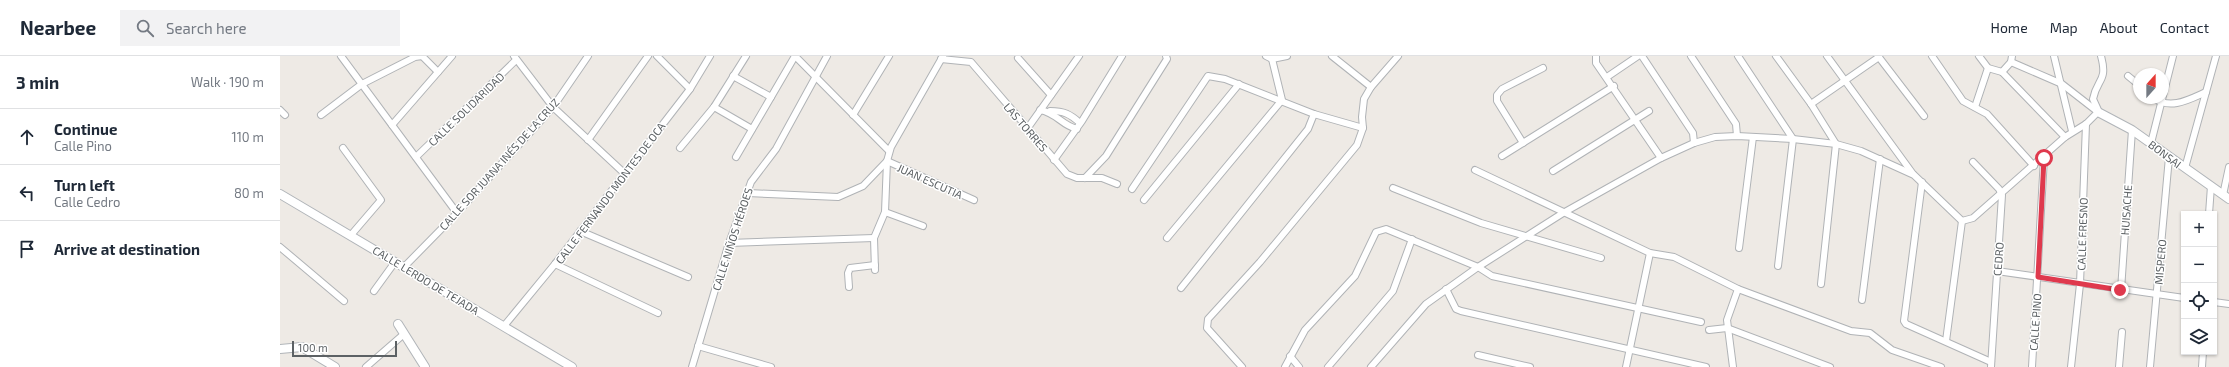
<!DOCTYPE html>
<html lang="en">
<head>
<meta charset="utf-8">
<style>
  :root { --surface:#fff; --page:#f2f2f3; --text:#1f2937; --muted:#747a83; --line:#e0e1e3 }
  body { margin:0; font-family:"Exo 2",sans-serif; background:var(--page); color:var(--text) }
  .controls { position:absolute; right:12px; bottom:12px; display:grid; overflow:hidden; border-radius:0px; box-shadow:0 1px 3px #0004 }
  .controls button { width:36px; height:36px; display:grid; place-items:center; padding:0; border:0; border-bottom:1px solid var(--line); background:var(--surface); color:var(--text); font:20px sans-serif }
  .compass { position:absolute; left:1853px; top:12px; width:36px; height:36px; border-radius:50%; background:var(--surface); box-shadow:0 1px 3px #0004; rotate:21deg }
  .scale { position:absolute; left:12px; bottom:10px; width:105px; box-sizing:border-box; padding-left:4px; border:2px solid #5c6164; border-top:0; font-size:11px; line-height:14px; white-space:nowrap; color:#5c6164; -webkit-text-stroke:3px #fff; paint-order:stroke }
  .stop { position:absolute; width:12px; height:12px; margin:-9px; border:3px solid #df394d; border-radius:50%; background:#fff }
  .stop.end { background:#df394d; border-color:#fff; box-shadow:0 1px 4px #0008 }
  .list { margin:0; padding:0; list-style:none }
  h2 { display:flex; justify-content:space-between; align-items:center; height:52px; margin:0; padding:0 16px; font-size:17px }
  h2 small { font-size:13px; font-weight:400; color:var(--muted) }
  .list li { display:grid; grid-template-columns:26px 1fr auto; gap:12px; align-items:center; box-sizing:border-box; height:56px; padding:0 16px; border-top:1px solid var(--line) }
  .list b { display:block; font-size:15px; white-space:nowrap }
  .list p { margin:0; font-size:13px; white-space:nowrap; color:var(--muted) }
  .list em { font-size:13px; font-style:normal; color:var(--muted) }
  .icon { flex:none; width:22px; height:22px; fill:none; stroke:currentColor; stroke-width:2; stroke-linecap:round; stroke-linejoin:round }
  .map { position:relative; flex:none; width:1949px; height:311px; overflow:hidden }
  header { display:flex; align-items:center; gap:24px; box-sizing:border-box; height:56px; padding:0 20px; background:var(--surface); border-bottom:1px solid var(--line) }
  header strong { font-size:19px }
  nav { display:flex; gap:22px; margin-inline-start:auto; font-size:14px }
  .search { width:280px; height:36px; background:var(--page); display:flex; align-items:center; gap:10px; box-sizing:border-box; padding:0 14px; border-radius:0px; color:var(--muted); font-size:15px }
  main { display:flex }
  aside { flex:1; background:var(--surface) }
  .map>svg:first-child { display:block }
</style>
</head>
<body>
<header>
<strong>Nearbee</strong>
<div class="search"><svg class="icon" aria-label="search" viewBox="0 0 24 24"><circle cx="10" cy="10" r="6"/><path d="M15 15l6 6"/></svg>Search here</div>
<nav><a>Home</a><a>Map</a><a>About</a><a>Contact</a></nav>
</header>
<main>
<aside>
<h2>3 min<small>Walk · 190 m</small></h2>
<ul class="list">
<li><svg class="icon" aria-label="ahead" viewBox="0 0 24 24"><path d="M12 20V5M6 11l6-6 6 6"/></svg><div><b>Continue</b><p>Calle Pino</p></div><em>110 m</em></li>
<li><svg class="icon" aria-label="left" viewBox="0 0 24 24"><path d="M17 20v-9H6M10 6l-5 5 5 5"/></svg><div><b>Turn left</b><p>Calle Cedro</p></div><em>80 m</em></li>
<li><svg class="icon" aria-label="arrive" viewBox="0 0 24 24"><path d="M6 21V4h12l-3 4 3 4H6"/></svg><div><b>Arrive at destination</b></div></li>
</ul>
</aside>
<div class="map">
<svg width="1949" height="311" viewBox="0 0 1949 311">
  <rect width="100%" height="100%" fill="#eeeae5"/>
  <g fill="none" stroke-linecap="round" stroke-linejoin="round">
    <!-- street casing -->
    <g stroke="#b0b3b6" stroke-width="8">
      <g id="street">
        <path d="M 61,0 L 177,157"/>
        <path d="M 234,0 L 273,51 L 344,117"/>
        <path d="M 377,0 L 410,33"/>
        <path d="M 515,0 L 609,95"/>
        <path d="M 986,0 L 992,3 L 1007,0"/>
        <path d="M 1052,0 L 1091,31"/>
        <path d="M 1316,0 L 1316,7 L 1381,102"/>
        <path d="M 1362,0 L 1413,77 L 1414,87"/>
        <path d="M 1411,0 L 1456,68 L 1457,80"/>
        <path d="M 1458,0 L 1513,83 L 1498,210"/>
        <path d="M 1496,0 L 1531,48 L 1556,88 L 1541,228"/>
        <path d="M 1547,0 L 1633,118"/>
        <path d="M 1598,0 L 1644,60"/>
        <path d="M 1652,0 L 1683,45 L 1707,58 L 1754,110"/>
        <path d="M 1699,0 L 1708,12 L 1722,16 L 1785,81"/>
        <path d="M 1774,0 L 1792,75"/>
        <path d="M 738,2 L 771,39"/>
        <path d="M 661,3 L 691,6 L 787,118 L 797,122 L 822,122 L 837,128"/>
        <path d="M 1731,6 L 1782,28 L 1818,56"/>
        <path d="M 1722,16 L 1731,6 L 1732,0"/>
        <path d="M 453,20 L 491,41"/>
        <path d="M 1848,20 L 1859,29"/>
        <path d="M 1327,21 L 1358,0"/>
        <path d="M 1873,42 C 1891,54 1908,44 1926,36"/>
        <path d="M 1531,48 L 1599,1"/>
        <path d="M 434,51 L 472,73"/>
        <path d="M 1695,51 L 1708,12"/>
        <path d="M 0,54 L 5,59"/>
        <path d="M 760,54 C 777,57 781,69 797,73"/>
        <path d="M 1818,54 L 1813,43 C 1817,22 1828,26 1821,0"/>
        <path d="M 770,55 C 784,55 790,58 800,67"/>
        <path d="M 41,59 L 82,28 L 135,1 L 142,0 L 158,16"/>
        <path d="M 573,59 L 609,0"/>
        <path d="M 112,69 L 172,0"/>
        <path d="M 747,73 L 799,0"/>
        <path d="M 308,84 L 368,0"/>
        <path d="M 1243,87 L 1217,45 L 1217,39 L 1222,33 L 1263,12"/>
        <path d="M 1871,87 L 1893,0"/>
        <path d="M 63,92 L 101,144 L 71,179"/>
        <path d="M 400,92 L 434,51 L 466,0"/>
        <path d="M 1222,100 L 1334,30"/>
        <path d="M 136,101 L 236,4"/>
        <path d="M 456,101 L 515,0"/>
        <path d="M 774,104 L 802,65 L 842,0"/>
        <path d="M 1693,106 L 1719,133 L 1722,139 L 1711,311"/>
        <path d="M 1905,112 L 1936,0"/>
        <path d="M 1195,114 L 1370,197 L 1394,201 L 1458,233 L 1571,275 L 1590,277 L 1612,294 L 1661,311"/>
        <path d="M 1273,115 L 1369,55"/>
        <path d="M 805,122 L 826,100 L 887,3 L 886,0"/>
        <path d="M 1642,126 L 1624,265 L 1626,268 L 1711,306"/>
        <path d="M 1113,132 L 1201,167 L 1321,202"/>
        <path d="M 852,133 L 928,20 L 945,23 L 1034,58 L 1083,72"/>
        <path d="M 468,137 L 558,141 L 583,130 L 607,105 L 694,144"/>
        <path d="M 1943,139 L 1949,111"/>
        <path d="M 864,144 L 959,28"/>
        <path d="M 605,156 L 643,170"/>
        <path d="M 1929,158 L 1931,130"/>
        <path d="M 1682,165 L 1693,162 L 1785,81 L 1806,68 L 1818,56"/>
        <path d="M 300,175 L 408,221"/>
        <path d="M 887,182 L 1002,44 L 992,3"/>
        <path d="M 449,187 L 594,182"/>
        <path d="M 0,191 L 64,245"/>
        <path d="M 1459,192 L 1473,81"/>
        <path d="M 275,208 L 378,257"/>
        <path d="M 124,211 L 177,157 L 273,51 L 308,0"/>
        <path d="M 595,214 L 594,182 L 605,156 L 607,105 L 611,91 L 663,0"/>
        <path d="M 1717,215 L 1904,242"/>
        <path d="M 569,231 L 568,217 L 570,212 L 595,209"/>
        <path d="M 901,232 L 1028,73 L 1034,58"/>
        <path d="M 1166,233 L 1176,253 L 1181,255 L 1426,311"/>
        <path d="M 1841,234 L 1852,74"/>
        <path d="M 94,235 L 115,206"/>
        <path d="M 1582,244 L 1600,103"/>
        <path d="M 1934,246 L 1949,248"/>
        <path d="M 224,270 L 275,208 L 410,33 L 430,0"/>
        <path d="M 1429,274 L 1447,272 L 1550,311"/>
        <path d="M 1666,285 L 1682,165"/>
        <path d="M 418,290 L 491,311"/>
        <path d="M 1198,299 L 1250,311"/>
        <path d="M 1010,300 L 1019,311"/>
        <path d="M 86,311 L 124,278"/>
        <path d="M 412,311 L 449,187 L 471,126 L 496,93 L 547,0"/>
        <path d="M 962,311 L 927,272 L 928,263 L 980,206 L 1077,89 L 1083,72 L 1082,61 L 1084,43 L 1091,31 L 1118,0"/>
        <path d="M 1005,311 L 1025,274 L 1075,220 L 1096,176 L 1106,173 L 1198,211 L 1212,220 L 1421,266"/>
        <path d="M 1048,311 L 1113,235 L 1132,183"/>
        <path d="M 1091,311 L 1146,248 L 1198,211 L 1283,157 L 1381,102 L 1414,87 L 1435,81 L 1457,80 L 1513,83 L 1556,88 L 1581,95 L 1634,119 L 1682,165"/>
        <path d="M 1346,311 L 1370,197"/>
        <path d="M 1453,311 L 1447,264 L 1458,233"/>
        <path d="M 1752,311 L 1764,102"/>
        <path d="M 1791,311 L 1800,228 L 1806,68"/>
        <path d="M 1839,311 L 1842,276"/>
        <path d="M 1870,311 L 1889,101"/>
        <path d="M 1922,311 L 1923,296"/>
      </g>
    </g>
    <!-- secondary casing -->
    <g stroke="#b1b5b9" stroke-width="10">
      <g id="secondary">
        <path d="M 1818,56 L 1852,74 L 1949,143"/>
        <path d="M 0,138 L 292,311"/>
        <path d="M 118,268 L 145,311"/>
        <path d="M 0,293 L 22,291 L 55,311"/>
      </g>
    </g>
    <!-- street -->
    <use href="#street" stroke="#fff" stroke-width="6"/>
    <!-- secondary -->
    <use href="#secondary" stroke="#fff" stroke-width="8"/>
  </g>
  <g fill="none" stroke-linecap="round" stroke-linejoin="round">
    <!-- route -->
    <path stroke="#df394d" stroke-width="5" d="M 1764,102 L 1758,221 L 1840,234"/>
  </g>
  <g text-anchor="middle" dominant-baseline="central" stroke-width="3" stroke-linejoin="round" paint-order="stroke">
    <!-- street labels -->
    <g font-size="11" fill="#5c6164" stroke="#fff">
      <text transform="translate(186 53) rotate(-44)">CALLE SOLIDARIDAD</text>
      <text transform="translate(746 71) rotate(49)">LAS TORRES</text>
      <text transform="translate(1885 98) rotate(37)">BONSAI</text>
      <text transform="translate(219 108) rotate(-48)">CALLE SOR JUANA INÉS DE LA CRUZ</text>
      <text transform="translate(650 125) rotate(24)">JUAN ESCUTIA</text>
      <text transform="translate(330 137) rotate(-53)">CALLE FERNANDO MONTES DE OCA</text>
      <text transform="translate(1846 154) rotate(-86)">HUISACHE</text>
      <text transform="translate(1802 178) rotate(-88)">CALLE FRESNO</text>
      <text transform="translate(452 183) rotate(-72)">CALLE NIÑOS HÉROES</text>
      <text transform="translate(1718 203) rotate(-86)">CEDRO</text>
      <text transform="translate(1880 206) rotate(-85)">MISPERO</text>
      <text transform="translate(146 224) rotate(31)">CALLE LERDO DE TEJADA</text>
      <text transform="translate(1755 266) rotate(-86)">CALLE PINO</text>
    </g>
  </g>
</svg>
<div class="controls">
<button>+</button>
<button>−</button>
<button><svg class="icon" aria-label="locate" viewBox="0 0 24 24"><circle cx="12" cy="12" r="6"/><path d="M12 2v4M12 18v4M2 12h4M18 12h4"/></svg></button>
<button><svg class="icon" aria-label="layers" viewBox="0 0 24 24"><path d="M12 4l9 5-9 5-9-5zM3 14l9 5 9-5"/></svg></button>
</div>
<svg class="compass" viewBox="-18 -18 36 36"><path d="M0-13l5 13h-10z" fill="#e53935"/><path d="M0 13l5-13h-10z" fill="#747a83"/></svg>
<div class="scale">100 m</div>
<div class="stop" style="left:1764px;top:102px"></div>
<div class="stop end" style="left:1840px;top:234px"></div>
</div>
</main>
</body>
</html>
